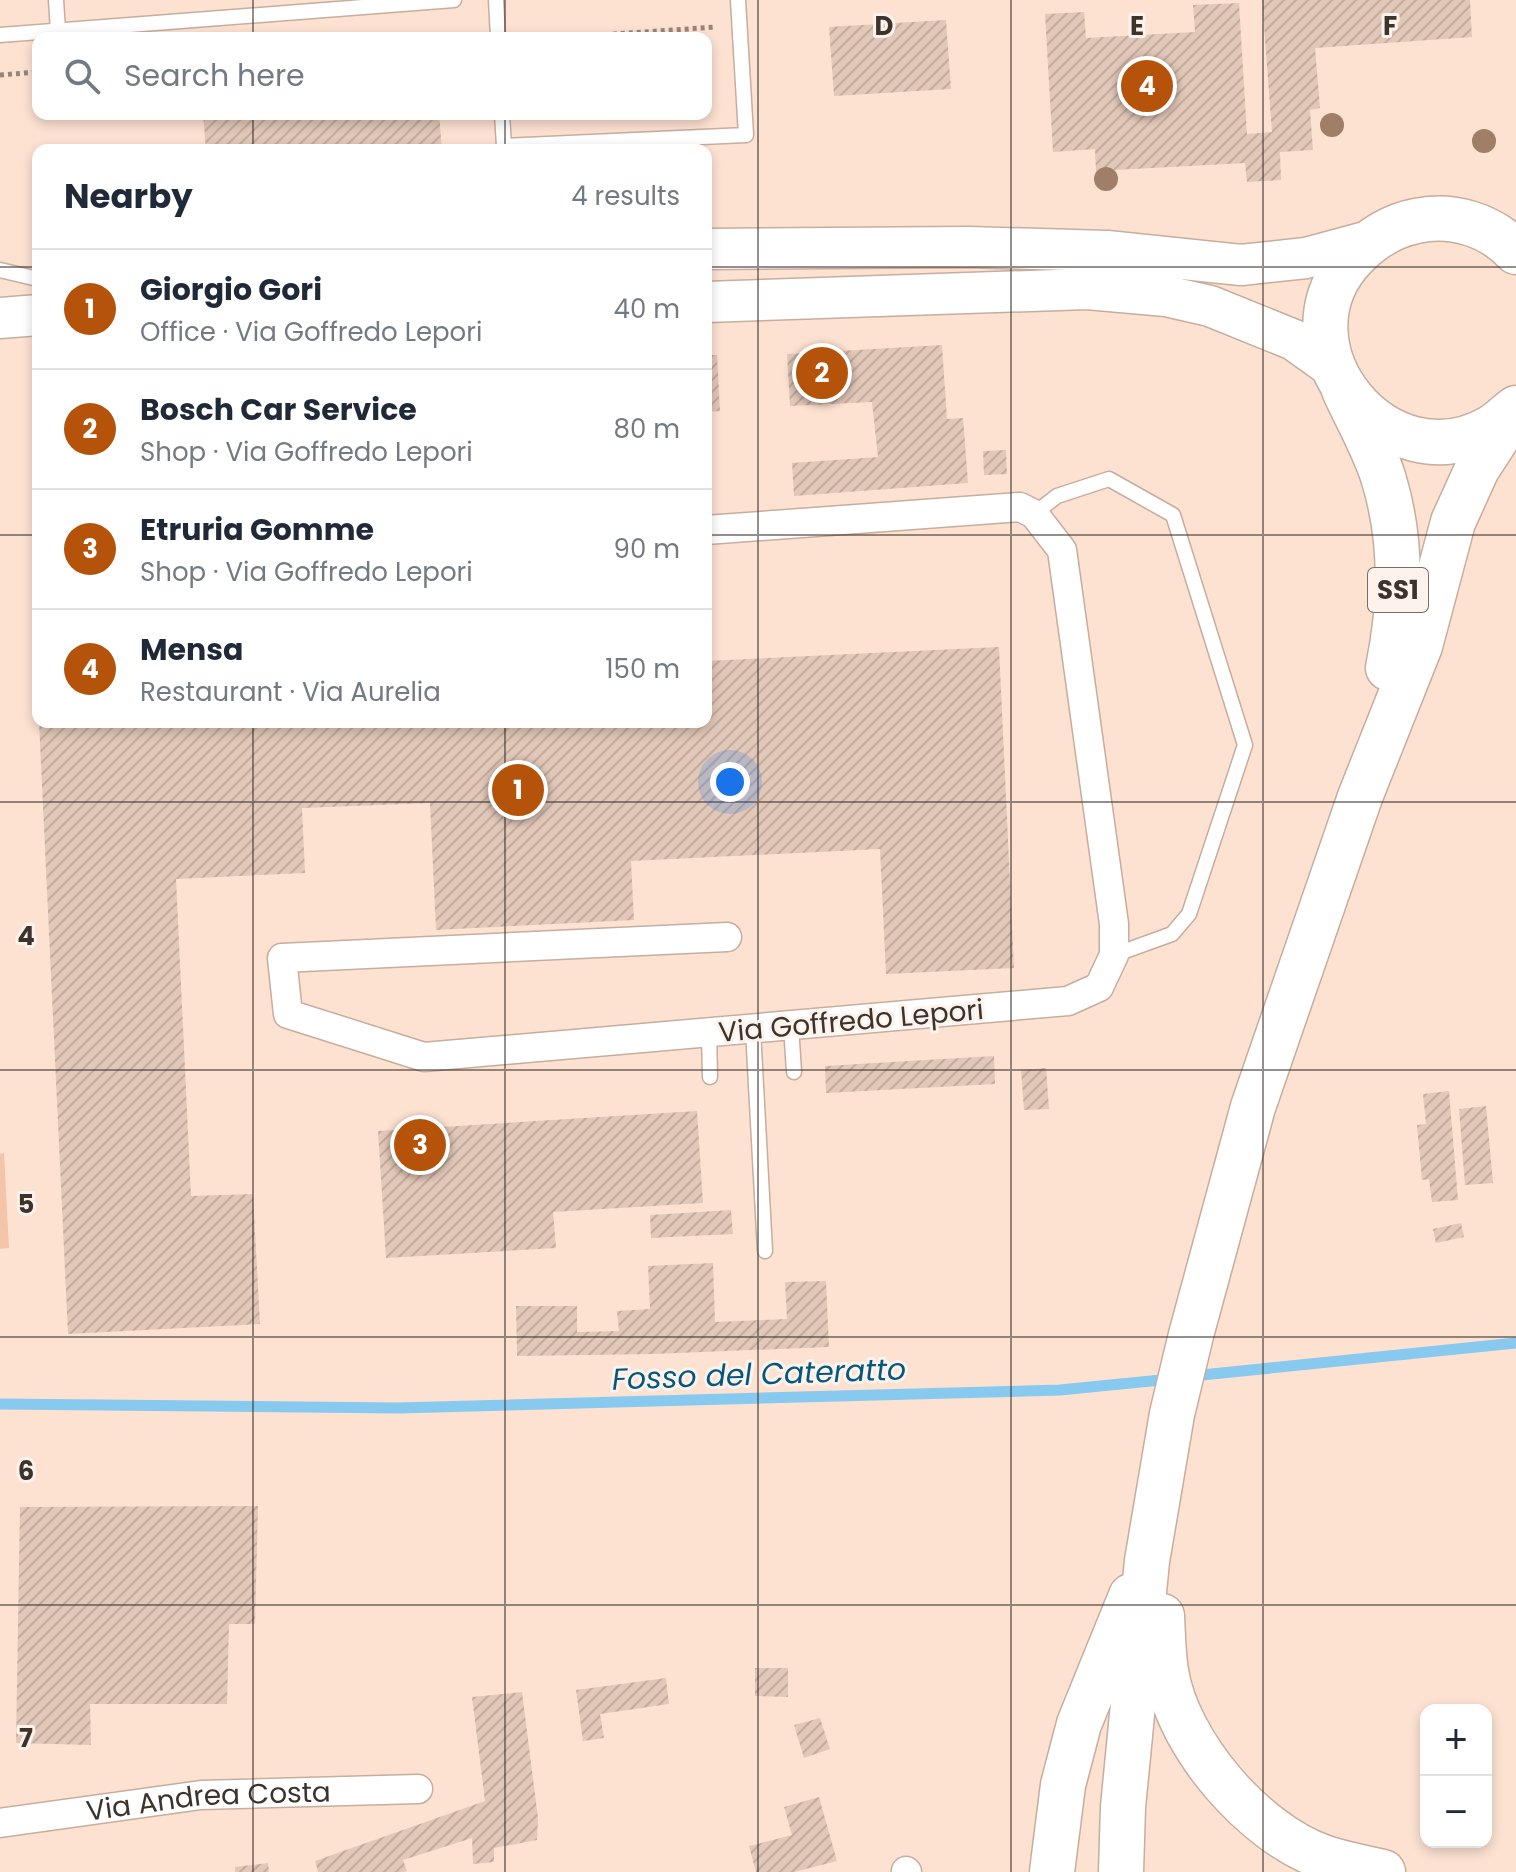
<!DOCTYPE html>
<html lang="en">
<head>
<meta charset="utf-8">
<style>
  :root { --surface:#fff; --page:#f6f6f7; --text:#1f2937; --muted:#747a83; --line:#e0e1e3; --accent:#b45309 }
  body { margin:0; font-family:Poppins,sans-serif; background:var(--page); color:var(--text) }
  .controls { position:absolute; right:24px; bottom:24px; display:grid; overflow:hidden; border-radius:16px; box-shadow:0 4px 12px #0003 }
  .controls button { width:72px; height:72px; display:grid; place-items:center; padding:0; border:0; border-bottom:2px solid var(--line); background:var(--surface); color:var(--text); font:40px sans-serif }
  .you { position:absolute; left:730px; top:782px; width:28px; height:28px; margin:-20px; border:6px solid #fff; border-radius:50%; background:#1a73e8; box-shadow:0 0 0 12px #1a73e833 }
  .badge { display:grid; place-items:center; width:52px; height:52px; border-radius:50%; background:var(--accent); color:#fff; font-size:26px; font-weight:700 }
  .pin { position:absolute; translate:-50% -50%; border:4px solid #fff; box-shadow:0 2px 8px #0006 }
  .list { margin:0; padding:0; list-style:none }
  h2 { display:flex; justify-content:space-between; align-items:center; height:104px; margin:0; padding:0 32px; font-size:34px }
  h2 small { font-size:26px; font-weight:400; color:var(--muted) }
  .list li { display:grid; grid-template-columns:52px 1fr auto; gap:24px; align-items:center; box-sizing:border-box; height:120px; padding:0 32px; border-top:2px solid var(--line) }
  .list b { display:block; font-size:30px; white-space:nowrap }
  .list p { margin:0; font-size:26px; white-space:nowrap; color:var(--muted) }
  .list em { font-size:26px; font-style:normal; color:var(--muted) }
  .icon { flex:none; width:44px; height:44px; fill:none; stroke:currentColor; stroke-width:2; stroke-linecap:round; stroke-linejoin:round }
  .map { position:relative; flex:none; width:1516px; height:1872px; overflow:hidden }
  .search { position:absolute; background:var(--surface); box-shadow:0 4px 12px #0003; left:32px; top:32px; width:680px; height:88px; display:flex; align-items:center; gap:20px; box-sizing:border-box; padding:0 28px; border-radius:16px; color:var(--muted); font-size:30px }
  .panel { position:absolute; background:var(--surface); box-shadow:0 4px 12px #0003; left:32px; top:144px; width:680px; height:584px; border-radius:16px }
  .map>svg:first-child { display:block }
</style>
</head>
<body>
<div class="map">
<svg width="1516" height="1872" viewBox="0 0 1516 1872">
  <defs>
    <pattern id="building-hatch" width="6" height="6" patternUnits="userSpaceOnUse" patternTransform="scale(2)"><rect width="6" height="6" fill="#e2c8b8"/><path d="M-1 1l2-2M0 6l6-6M5 7l2-2" fill="none" stroke="#c3ac9e"/></pattern>
  </defs>
  <rect width="100%" height="100%" fill="#fde2d2"/>
  <!-- garden -->
  <path fill="#f4c5a9" d="M 4,1153 L 9,1248 L 0,1249 L 0,1154 Z"/>
  <g fill="none" stroke-linecap="round" stroke-linejoin="round">
    <!-- stream -->
    <g stroke="#88c9f0" stroke-width="11">
      <path d="M 1192,1376 L 1516,1343"/>
      <path d="M 0,1404 L 399,1408 L 1060,1390 L 1171,1379"/>
    </g>
  </g>
  <!-- building -->
  <g fill="url(#building-hatch)">
    <path d="M 1262,0 L 1470,0 L 1472,37 L 1315,48 L 1320,108 L 1310,110 L 1313,150 L 1280,152 L 1281,180 L 1247,182 L 1245,163 L 1096,171 L 1095,149 L 1053,152 L 1045,14 L 1084,12 L 1086,38 L 1195,32 L 1193,5 L 1239,3 L 1247,134 L 1272,132 Z"/>
    <path d="M 946,20 L 951,89 L 834,96 L 829,27 Z"/>
    <path d="M 643,33 L 644,38 L 596,38 L 596,36 Z"/>
    <path d="M 203,114 L 439,114 L 442,150 L 206,150 Z"/>
    <path d="M 559,114 L 603,114 L 603,116 L 560,119 Z"/>
    <path d="M 942,345 L 947,419 L 963,418 L 968,483 L 794,496 L 792,463 L 878,457 L 872,402 L 790,406 L 787,354 Z"/>
    <path d="M 706,355 L 717,355 L 720,411 L 706,412 Z"/>
    <path d="M 1006,450 L 1007,474 L 984,475 L 983,451 Z"/>
    <path d="M 34,631 L 38,631 L 38,655 L 36,655 Z"/>
    <path d="M 999,647 L 1014,968 L 886,974 L 880,849 L 631,861 L 634,920 L 436,930 L 430,803 L 302,808 L 305,873 L 176,879 L 191,1196 L 253,1194 L 260,1324 L 68,1334 L 39,722 L 706,722 L 706,661 Z"/>
    <path d="M 994,1056 L 995,1084 L 826,1093 L 825,1066 Z"/>
    <path d="M 1046,1068 L 1049,1109 L 1024,1110 L 1021,1070 Z"/>
    <path d="M 1449,1091 L 1458,1200 L 1432,1202 L 1429,1179 L 1422,1180 L 1417,1125 L 1426,1124 L 1423,1094 Z"/>
    <path d="M 1486,1106 L 1493,1183 L 1465,1185 L 1459,1109 Z"/>
    <path d="M 697,1111 L 703,1203 L 553,1212 L 556,1248 L 386,1258 L 378,1131 Z"/>
    <path d="M 731,1210 L 733,1234 L 651,1238 L 650,1215 Z"/>
    <path d="M 1461,1223 L 1464,1237 L 1436,1243 L 1433,1229 Z"/>
    <path d="M 713,1263 L 715,1322 L 787,1319 L 785,1282 L 826,1281 L 829,1347 L 653,1354 L 517,1356 L 516,1306 L 577,1306 L 577,1332 L 619,1331 L 617,1311 L 650,1309 L 648,1266 Z"/>
    <path d="M 258,1506 L 255,1624 L 229,1624 L 227,1704 L 90,1704 L 91,1745 L 16,1743 L 20,1507 Z"/>
    <path d="M 755,1668 L 788,1668 L 788,1697 L 755,1696 Z"/>
    <path d="M 666,1678 L 669,1704 L 600,1714 L 604,1738 L 583,1741 L 576,1690 Z"/>
    <path d="M 522,1692 L 538,1818 L 537,1840 L 494,1848 L 494,1862 L 473,1864 L 472,1838 L 403,1860 L 407,1871 L 403,1872 L 318,1872 L 315,1861 L 485,1801 L 472,1697 Z"/>
    <path d="M 820,1718 L 830,1749 L 804,1758 L 794,1725 Z"/>
    <path d="M 819,1797 L 837,1861 L 794,1872 L 756,1872 L 749,1846 L 792,1835 L 784,1807 Z"/>
    <path d="M 268,1863 L 269,1872 L 235,1872 L 235,1867 Z"/>
  </g>
  <g fill="none" stroke-linecap="round" stroke-linejoin="round">
    <!-- service casing -->
    <g stroke="#c7ad9e" stroke-width="17">
      <g id="service">
        <path d="M 56,0 L 58,31"/>
        <path d="M 496,0 L 498,38"/>
        <path d="M 0,35 L 454,0"/>
        <path d="M 502,114 L 504,146 L 746,135 L 738,0"/>
        <path d="M 0,270 L 38,279"/>
        <path d="M 1034,514 L 1057,496 L 1109,479 L 1173,515 L 1245,745 L 1189,914 L 1172,934 L 1114,955"/>
        <path d="M 791,1026 L 794,1072"/>
        <path d="M 753,1030 L 765,1251"/>
        <path d="M 709,1033 L 710,1077"/>
      </g>
    </g>
    <!-- minor casing -->
    <g stroke="#c7ad9e" stroke-width="31">
      <g id="minor">
        <path d="M 706,530 L 1020,507 L 1034,514 L 1062,550 L 1114,924 L 1114,955 L 1099,987 L 1068,1001 L 424,1057 L 288,1014 L 282,958 L 727,937"/>
        <path id="s1" d="M 0,1823 L 201,1795 L 418,1789"/>
        <path d="M 906,1871 L 907,1872"/>
      </g>
    </g>
    <!-- secondary casing -->
    <g stroke="#c7ad9e" stroke-width="43">
      <g id="secondary">
        <path d="M 706,249 L 968,247 L 1107,251 L 1241,265 L 1306,258 L 1369,241"/>
        <path d="M 706,302 L 1087,289 L 1166,296 L 1210,306 L 1294,340 L 1333,368"/>
        <path d="M 0,318 L 38,315"/>
      </g>
    </g>
    <!-- primary casing -->
    <g stroke="#c7ad9e" stroke-width="47">
      <path id="primary" d="M 1516,252 C 1491,225 1452,213 1416,221 C 1391,226 1371,239 1354,257 C 1270,345 1387,489 1492,427 C 1500,422 1508,414 1516,408"/>
    </g>
    <!-- trunk casing -->
    <g stroke="#c7ad9e" stroke-width="47">
      <g id="trunk">
        <path d="M 1344,390 C 1357,419 1375,449 1384,480 C 1403,543 1401,605 1388,668"/>
        <path d="M 1162,1616 C 1163,1634 1163,1653 1166,1671 C 1177,1744 1254,1833 1323,1857 C 1342,1864 1363,1867 1383,1872"/>
        <path d="M 1052,1872 L 1063,1785 L 1079,1724 L 1131,1596"/>
        <path d="M 1121,1872 L 1123,1807 L 1147,1561 L 1172,1414 L 1191,1335 L 1253,1107 L 1360,797 L 1420,646 L 1453,522 L 1477,469 L 1516,409"/>
      </g>
    </g>
    <!-- path -->
    <g stroke="#97857a" stroke-width="5" stroke-dasharray="4 4" stroke-linecap="butt">
      <path d="M 557,38 L 716,27"/>
      <path d="M 0,75 L 38,72"/>
    </g>
    <!-- service -->
    <use href="#service" stroke="#fff" stroke-width="14"/>
    <!-- minor -->
    <use href="#minor" stroke="#fff" stroke-width="28"/>
    <!-- secondary -->
    <use href="#secondary" stroke="#fff" stroke-width="40"/>
    <!-- primary -->
    <use href="#primary" stroke="#fff" stroke-width="44"/>
    <!-- trunk -->
    <use href="#trunk" stroke="#fff" stroke-width="44"/>
  </g>
  <!-- trees -->
  <g fill="#a07e68">
    <circle cx="1332" cy="125" r="12"/>
    <circle cx="1484" cy="141" r="12"/>
    <circle cx="1106" cy="179" r="12"/>
  </g>
  <!-- grid -->
  <path fill="none" stroke="#3d332d" stroke-width="2" stroke-opacity="0.55" d="M 253,0 L 253,38M 505,0 L 505,38M 758,0 L 758,1872M 1011,0 L 1011,1872M 1263,0 L 1263,1872M 253,114 L 253,150M 505,114 L 505,150M 0,267 L 38,267M 706,267 L 1516,267M 0,535 L 38,535M 706,535 L 1516,535M 253,722 L 253,1872M 505,722 L 505,1872M 0,802 L 1516,802M 0,1070 L 1516,1070M 0,1337 L 1516,1337M 0,1605 L 1516,1605"/>
  <g text-anchor="middle" dominant-baseline="central" stroke-width="6" stroke-linejoin="round" paint-order="stroke">
    <!-- shield labels -->
    <rect fill="#fef3ec" stroke="#776d66" stroke-width="2" x="1368" y="568" width="60" height="44" rx="6"/>
    <g font-size="26" font-weight="bold" fill="#3d332d">
      <text x="1398" y="590">SS1</text>
    </g>
    <!-- street labels -->
    <g font-size="28" fill="#3d332d" stroke="#fef3ec">
      <text transform="translate(851 1021) rotate(-5)">Via Goffredo Lepori</text>
      <text stroke="none"><textPath href="#s1" startOffset="210">Via Andrea Costa</textPath></text>
    </g>
    <!-- water labels -->
    <g font-size="30" font-style="italic" fill="#02587d" stroke="#fef3ec">
      <text transform="translate(759 1374) rotate(-2)">Fosso del Cateratto</text>
    </g>
  </g>
  <g font-size="26" text-anchor="middle" font-weight="bold" fill="#3d332d" stroke="#fef3ec" stroke-width="6" stroke-linejoin="round" paint-order="stroke">
    <text x="884" y="35">D</text>
    <text x="1137" y="35">E</text>
    <text x="1390" y="35">F</text>
    <text x="26" y="945">4</text>
    <text x="26" y="1213">5</text>
    <text x="26" y="1480">6</text>
    <text x="26" y="1747">7</text>
  </g>
</svg>
<div class="controls">
<button>+</button>
<button>−</button>
</div>
<div class="you"></div>
<div class="pin badge" style="left:518px;top:790px">1</div>
<div class="pin badge" style="left:822px;top:373px">2</div>
<div class="pin badge" style="left:420px;top:1145px">3</div>
<div class="pin badge" style="left:1147px;top:86px">4</div>
<div class="search"><svg class="icon" aria-label="search" viewBox="0 0 24 24"><circle cx="10" cy="10" r="6"/><path d="M15 15l6 6"/></svg>Search here</div>
<section class="panel">
<h2>Nearby<small>4 results</small></h2>
<ul class="list">
<li><span class="badge">1</span><div><b>Giorgio Gori</b><p>Office · Via Goffredo Lepori</p></div><em>40 m</em></li>
<li><span class="badge">2</span><div><b>Bosch Car Service</b><p>Shop · Via Goffredo Lepori</p></div><em>80 m</em></li>
<li><span class="badge">3</span><div><b>Etruria Gomme</b><p>Shop · Via Goffredo Lepori</p></div><em>90 m</em></li>
<li><span class="badge">4</span><div><b>Mensa</b><p>Restaurant · Via Aurelia</p></div><em>150 m</em></li>
</ul>
</section>
</div>
</body>
</html>
